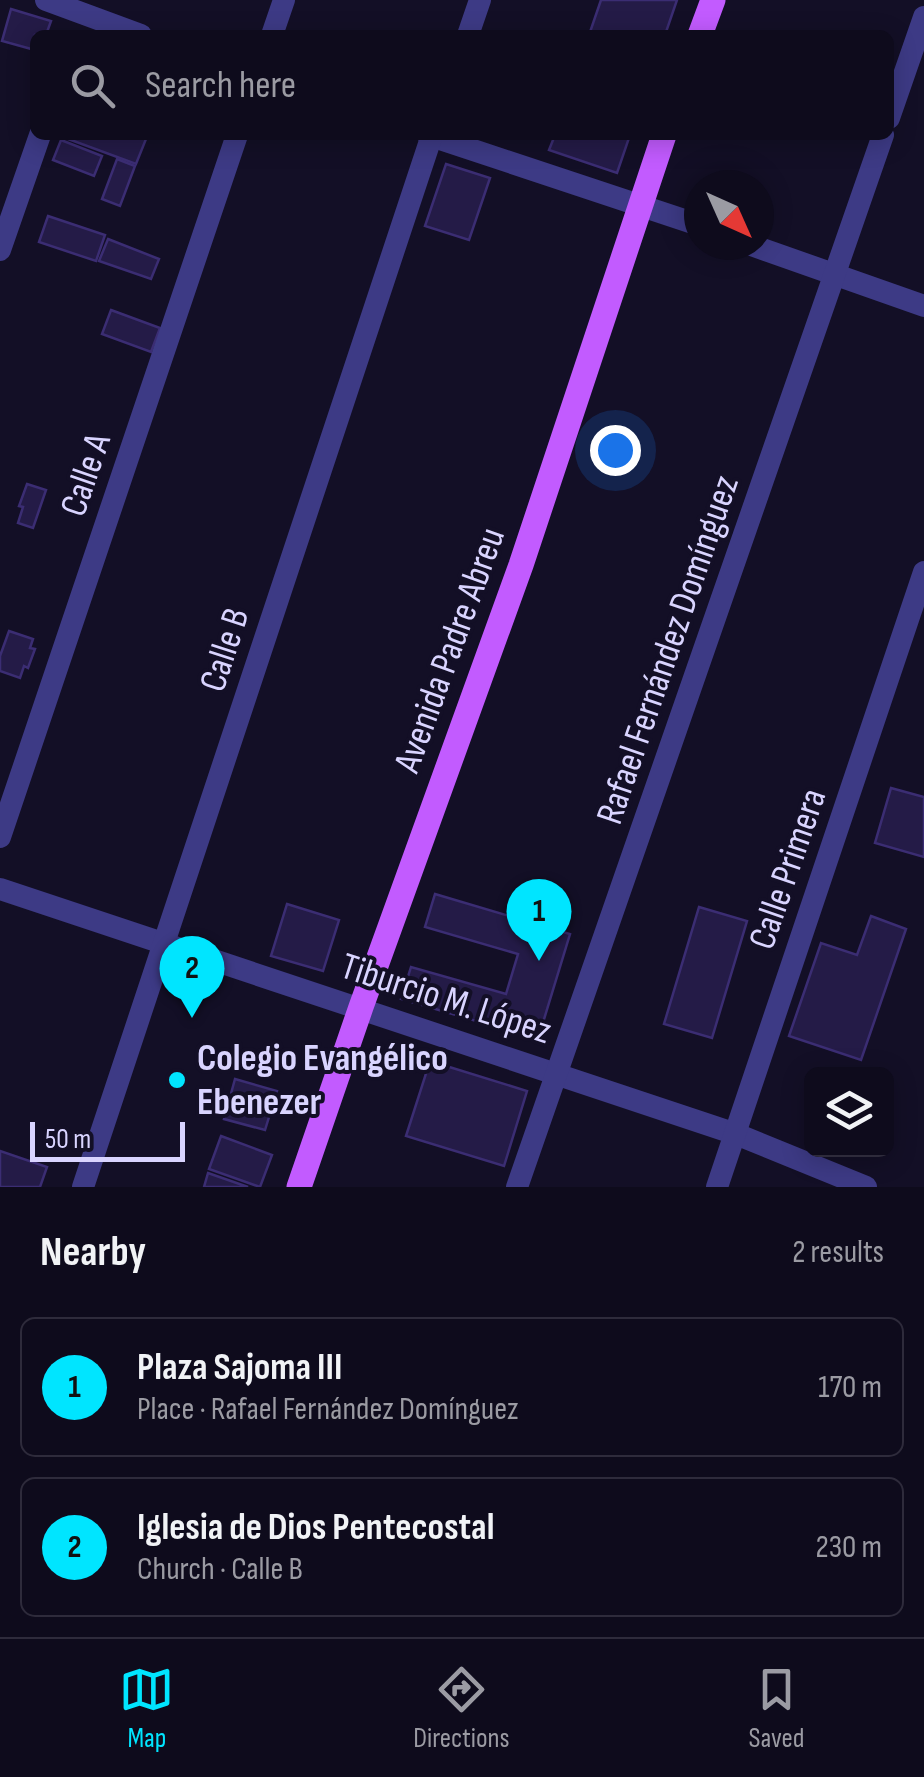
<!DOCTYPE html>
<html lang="en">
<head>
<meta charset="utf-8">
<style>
  :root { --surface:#0e0b1c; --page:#171425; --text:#f1f3f6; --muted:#9b9ba3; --line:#2e2b3b; --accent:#00e5ff }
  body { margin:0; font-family:"Sofia Sans Condensed",sans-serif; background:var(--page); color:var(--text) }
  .controls { position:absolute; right:30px; bottom:30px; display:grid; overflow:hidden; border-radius:15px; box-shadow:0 5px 25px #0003 }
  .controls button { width:90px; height:90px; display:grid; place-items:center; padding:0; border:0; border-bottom:2px solid var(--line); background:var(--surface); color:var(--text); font:50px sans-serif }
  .compass { position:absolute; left:684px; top:170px; width:90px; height:90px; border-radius:50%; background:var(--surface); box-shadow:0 5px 25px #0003; rotate:135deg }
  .scale { position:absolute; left:30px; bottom:25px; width:155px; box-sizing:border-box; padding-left:10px; border:5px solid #d9d4ff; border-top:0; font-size:28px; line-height:35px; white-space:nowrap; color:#d9d4ff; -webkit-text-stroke:8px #130f26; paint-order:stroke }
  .you { position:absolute; left:615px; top:450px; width:35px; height:35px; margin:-25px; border:8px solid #fff; border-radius:50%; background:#1a73e8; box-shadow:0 0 0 15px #1a73e833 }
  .badge { display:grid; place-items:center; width:65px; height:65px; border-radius:50%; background:var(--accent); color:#111; font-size:32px; font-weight:700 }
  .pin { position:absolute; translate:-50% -82px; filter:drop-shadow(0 2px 5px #0008) }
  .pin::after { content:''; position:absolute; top:52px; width:35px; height:30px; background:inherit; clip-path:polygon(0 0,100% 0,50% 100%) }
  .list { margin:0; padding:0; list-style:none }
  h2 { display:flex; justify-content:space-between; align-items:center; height:130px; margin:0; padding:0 40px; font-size:42px }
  h2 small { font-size:32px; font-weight:400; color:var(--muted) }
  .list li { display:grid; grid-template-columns:65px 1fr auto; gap:30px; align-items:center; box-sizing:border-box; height:140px; margin:0 20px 20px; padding:0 20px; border:2px solid var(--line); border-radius:15px }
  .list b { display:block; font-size:38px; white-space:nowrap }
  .list p { margin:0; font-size:32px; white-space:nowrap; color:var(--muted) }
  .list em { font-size:32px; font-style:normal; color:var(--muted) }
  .icon { flex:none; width:55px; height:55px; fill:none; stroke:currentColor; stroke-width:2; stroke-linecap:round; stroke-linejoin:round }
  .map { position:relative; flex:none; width:924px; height:1187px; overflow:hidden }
  .search { position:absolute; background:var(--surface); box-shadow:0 5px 25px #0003; left:30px; right:30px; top:30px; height:110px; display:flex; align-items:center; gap:25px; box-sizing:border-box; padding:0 35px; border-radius:15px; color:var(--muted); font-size:38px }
  .sheet { height:450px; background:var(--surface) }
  nav { display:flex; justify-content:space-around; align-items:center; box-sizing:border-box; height:140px; border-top:2px solid var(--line); background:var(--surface); font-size:28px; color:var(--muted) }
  nav a { display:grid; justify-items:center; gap:5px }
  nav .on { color:var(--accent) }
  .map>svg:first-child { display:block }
</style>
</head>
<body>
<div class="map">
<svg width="924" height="1187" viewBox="0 0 924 1187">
  <rect width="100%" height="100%" fill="#130f26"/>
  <!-- building -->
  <g fill="#241b47" stroke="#3b2d73" stroke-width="2.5">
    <path d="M 601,0 L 677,0 L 665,35 L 589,35 Z"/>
    <path d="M 11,9 L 51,21 L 46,35 L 35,35 L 35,50 L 2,41 Z"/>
    <path d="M 136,135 L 146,139 L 136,164 L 60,136 Z"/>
    <path d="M 555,135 L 630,135 L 617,173 L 549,150 Z"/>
    <path d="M 61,140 L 102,156 L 94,176 L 53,160 Z"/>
    <path d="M 117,159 L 135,166 L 120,206 L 102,199 Z"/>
    <path d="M 446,164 L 490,178 L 469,240 L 425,226 Z"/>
    <path d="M 48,216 L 105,235 L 96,261 L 39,242 Z"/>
    <path d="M 108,239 L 159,259 L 151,279 L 99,261 Z"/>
    <path d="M 111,310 L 160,328 L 151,352 L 102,334 Z"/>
    <path d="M 27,484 L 46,490 L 33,528 L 18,523 L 23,507 L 19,506 Z"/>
    <path d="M 9,631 L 33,639 L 30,648 L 35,649 L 28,668 L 24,666 L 20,678 L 0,671 L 0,656 Z"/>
    <path d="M 891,788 L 924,797 L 924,857 L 875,843 Z"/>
    <path d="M 435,894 L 570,934 L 538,1039 L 401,999 L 411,967 L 506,994 L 518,954 L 425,927 Z"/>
    <path d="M 287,904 L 339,920 L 323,971 L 271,956 Z"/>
    <path d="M 699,907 L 747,921 L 712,1038 L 664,1024 Z"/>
    <path d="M 871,916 L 906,929 L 861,1060 L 789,1036 L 821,943 L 857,955 Z"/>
    <path d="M 430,1061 L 527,1091 L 504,1166 L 406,1136 Z"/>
    <path d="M 235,1079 L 277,1091 L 265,1130 L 224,1119 Z"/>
    <path d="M 221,1136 L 272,1155 L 260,1187 L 209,1169 Z"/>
    <path d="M 0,1151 L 47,1167 L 40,1187 L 0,1187 Z"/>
    <path d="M 208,1173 L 248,1187 L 204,1187 Z"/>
  </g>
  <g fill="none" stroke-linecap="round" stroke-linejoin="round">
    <!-- street -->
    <g stroke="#3d3a85" stroke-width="22">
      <path d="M 46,0 L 141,35"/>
      <path d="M 272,35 L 284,0"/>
      <path d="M 468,35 L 480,0"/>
      <path d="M 889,118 L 924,17"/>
      <path d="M 428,135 L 699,225"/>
      <path d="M 751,245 L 924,306"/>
      <path d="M 0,250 L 40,135"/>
      <path d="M 0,837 L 237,135"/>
      <path d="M 0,889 L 736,1134 L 866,1187"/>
      <path d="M 83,1187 L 432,135"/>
      <path d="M 517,1187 L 883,135"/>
      <path d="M 717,1187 L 924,572"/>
    </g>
    <!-- primary -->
    <g stroke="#c25bff" stroke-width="25">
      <path d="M 700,35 L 713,0"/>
      <path d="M 299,1187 L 361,1007 L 521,565 L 664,135"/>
    </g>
  </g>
  <!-- markers -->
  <circle fill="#00e5ff" stroke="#130f26" stroke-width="4" cx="177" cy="1080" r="10"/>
  <g text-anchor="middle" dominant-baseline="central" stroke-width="8" stroke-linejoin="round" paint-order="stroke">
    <!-- street labels -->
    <g font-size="38" fill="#d9d4ff" stroke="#130f26">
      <text transform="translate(86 475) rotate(-71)">Calle A</text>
      <text transform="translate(225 650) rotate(-72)">Calle B</text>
      <text transform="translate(450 650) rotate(-70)">Avenida Padre Abreu</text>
      <text transform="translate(668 650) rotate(-71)">Rafael Fernández Domínguez</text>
      <text transform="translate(788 869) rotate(-71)">Calle Primera</text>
      <text transform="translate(446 999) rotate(18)">Tiburcio M. López</text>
    </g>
    <!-- poi labels -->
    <g font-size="38" font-weight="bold" fill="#d9d4ff" stroke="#130f26" text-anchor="start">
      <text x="197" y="1058">Colegio Evangélico<tspan x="197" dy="44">Ebenezer</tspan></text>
    </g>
  </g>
</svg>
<div class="controls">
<button><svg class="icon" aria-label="layers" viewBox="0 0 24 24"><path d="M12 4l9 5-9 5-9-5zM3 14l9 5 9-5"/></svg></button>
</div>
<svg class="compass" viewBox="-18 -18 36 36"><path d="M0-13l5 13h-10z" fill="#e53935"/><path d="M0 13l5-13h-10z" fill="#9b9ba3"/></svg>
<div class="scale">50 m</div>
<div class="you"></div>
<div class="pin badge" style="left:539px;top:961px">1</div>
<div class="pin badge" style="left:192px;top:1018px">2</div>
<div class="search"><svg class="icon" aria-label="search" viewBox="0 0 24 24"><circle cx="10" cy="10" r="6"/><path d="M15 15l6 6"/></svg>Search here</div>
</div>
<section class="sheet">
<h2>Nearby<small>2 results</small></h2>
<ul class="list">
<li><span class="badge">1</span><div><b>Plaza Sajoma III</b><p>Place · Rafael Fernández Domínguez</p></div><em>170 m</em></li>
<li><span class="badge">2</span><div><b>Iglesia de Dios Pentecostal</b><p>Church · Calle B</p></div><em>230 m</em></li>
</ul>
</section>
<nav>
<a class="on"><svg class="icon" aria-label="map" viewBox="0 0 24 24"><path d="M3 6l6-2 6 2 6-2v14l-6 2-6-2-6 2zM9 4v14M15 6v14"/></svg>Map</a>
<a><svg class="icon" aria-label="directions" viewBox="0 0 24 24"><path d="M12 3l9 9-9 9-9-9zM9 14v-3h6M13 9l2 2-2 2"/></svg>Directions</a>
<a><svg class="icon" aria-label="saved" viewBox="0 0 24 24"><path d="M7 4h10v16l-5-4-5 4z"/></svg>Saved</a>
</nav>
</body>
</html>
